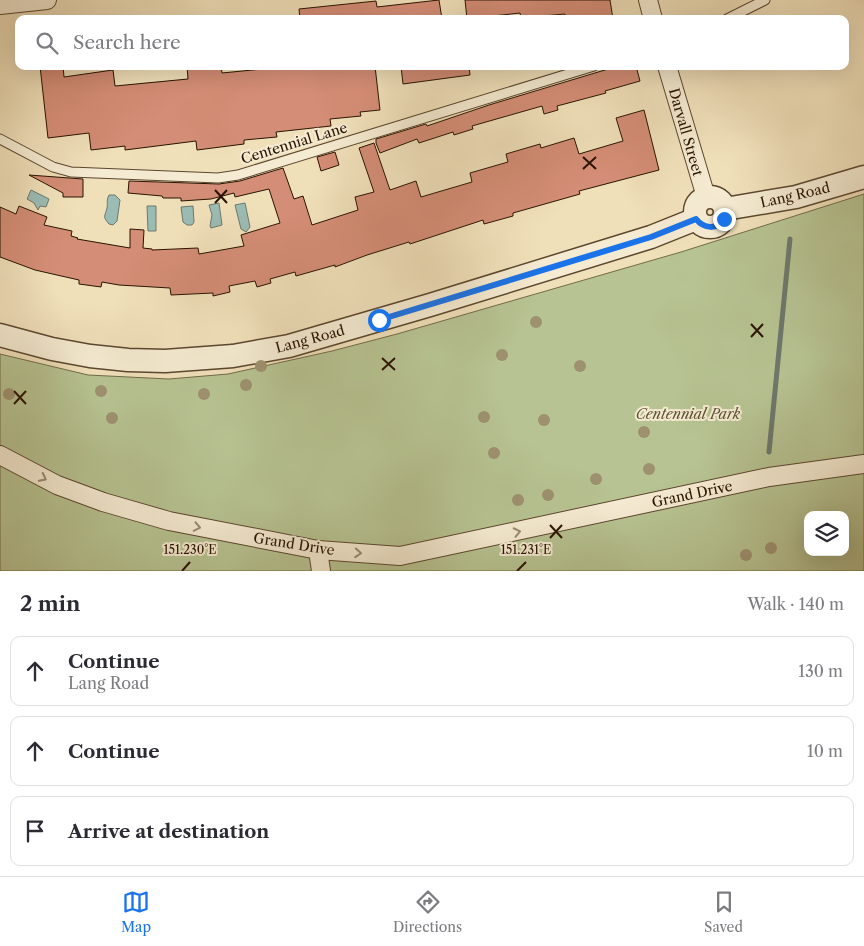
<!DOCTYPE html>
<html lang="en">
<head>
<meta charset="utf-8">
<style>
  :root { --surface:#fff; --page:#f2f2f3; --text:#2b2b33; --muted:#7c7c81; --line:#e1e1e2; --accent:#1a73e8 }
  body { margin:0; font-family:"Libre Caslon Text",serif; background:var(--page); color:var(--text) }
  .controls { position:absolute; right:15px; bottom:15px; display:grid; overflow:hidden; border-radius:10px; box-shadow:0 5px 20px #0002 }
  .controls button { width:45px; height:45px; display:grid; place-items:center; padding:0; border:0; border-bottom:1px solid var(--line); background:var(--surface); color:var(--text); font:25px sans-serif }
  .stop { position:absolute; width:15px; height:15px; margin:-11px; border:4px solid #1a73e8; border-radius:50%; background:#fff }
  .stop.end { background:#1a73e8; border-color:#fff; box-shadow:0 1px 5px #0008 }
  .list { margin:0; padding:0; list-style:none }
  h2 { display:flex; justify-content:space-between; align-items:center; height:65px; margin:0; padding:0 20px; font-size:21px }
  h2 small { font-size:16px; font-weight:400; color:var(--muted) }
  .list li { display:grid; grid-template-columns:32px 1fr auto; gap:15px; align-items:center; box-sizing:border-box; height:70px; margin:0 10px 10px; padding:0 10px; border:1px solid var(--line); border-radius:10px }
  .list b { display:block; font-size:19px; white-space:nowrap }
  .list p { margin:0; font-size:16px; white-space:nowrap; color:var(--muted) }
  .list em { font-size:16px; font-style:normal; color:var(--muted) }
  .icon { flex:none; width:28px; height:28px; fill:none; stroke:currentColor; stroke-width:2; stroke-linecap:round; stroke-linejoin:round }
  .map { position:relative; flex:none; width:864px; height:571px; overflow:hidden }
  .search { position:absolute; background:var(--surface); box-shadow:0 5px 20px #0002; left:15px; right:15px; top:15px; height:55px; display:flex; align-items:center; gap:12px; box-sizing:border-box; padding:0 18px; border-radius:10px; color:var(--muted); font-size:19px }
  .sheet { height:305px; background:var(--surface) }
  nav { display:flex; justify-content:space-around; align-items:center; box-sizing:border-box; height:70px; border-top:1px solid var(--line); background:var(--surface); font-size:14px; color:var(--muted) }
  nav a { display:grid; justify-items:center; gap:2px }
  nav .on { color:var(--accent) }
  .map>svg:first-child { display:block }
</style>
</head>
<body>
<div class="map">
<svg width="864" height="571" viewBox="0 0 864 571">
  <rect width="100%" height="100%" fill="#f0e0ba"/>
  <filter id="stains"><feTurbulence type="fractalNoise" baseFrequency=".004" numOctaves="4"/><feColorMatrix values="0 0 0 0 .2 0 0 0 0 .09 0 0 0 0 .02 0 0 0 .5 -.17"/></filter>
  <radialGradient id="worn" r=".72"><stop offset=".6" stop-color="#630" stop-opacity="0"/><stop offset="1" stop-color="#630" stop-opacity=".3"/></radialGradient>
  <!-- green -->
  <path fill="#b7c392" stroke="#706b49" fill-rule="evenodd" d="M 864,194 L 864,571 L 0,571 L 0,354 L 88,375 L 169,379 L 228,374 L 332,351 L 397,334 L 681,252 ZM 808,515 L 845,515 L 845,552 L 808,552 Z"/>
  <!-- water -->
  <g fill="#9bbcb5" stroke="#6d786d">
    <path d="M 31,190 L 49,199 L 46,207 L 40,206 L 38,210 L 34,203 L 27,199 Z"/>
    <path d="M 109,195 L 115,195 L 120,200 L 117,221 L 113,225 L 109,224 C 102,216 105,217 107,208 C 108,202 106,201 109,195 Z"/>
    <path d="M 219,203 L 222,225 L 211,228 L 210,226 L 212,215 L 209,205 Z"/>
    <path d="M 245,203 L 250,227 L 246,232 L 241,229 L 235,205 Z"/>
    <path d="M 147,206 L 156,206 L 156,231 L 148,231 Z"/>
    <path d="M 193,206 L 194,222 L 192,225 L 187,225 L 183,222 L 181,207 Z"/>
  </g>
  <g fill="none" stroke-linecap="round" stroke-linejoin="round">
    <!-- stream -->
    <path stroke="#6d786d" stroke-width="5" d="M 769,452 L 790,239"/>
  </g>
  <!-- building -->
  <g fill="#d48d76" stroke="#291300">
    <path d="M 439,0 L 442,19 L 300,19 L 299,9 L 376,1 L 377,7 Z"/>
    <path d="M 465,0 L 610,0 L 613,19 L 565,19 L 565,14 L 521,18 L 520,13 L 493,16 L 493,19 L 467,19 Z"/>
    <path d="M 40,66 L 63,66 L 64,77 L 113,70 L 115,86 L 188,79 L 187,66 L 221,66 L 222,73 L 293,66 L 375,66 L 380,110 L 360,112 L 361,116 L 330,119 L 331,126 L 276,132 L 277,137 L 244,140 L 244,144 L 197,150 L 196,141 L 125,150 L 125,146 L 91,150 L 89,133 L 48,138 Z"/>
    <path d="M 401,66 L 469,66 L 470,75 L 403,84 Z"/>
    <path d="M 618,66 L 636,66 L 640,81 L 605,91 L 606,93 L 557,106 L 558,110 L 544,114 L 542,106 L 472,126 L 473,129 L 454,135 L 453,132 L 419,143 L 417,139 L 380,153 L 376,143 L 376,139 L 426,124 L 427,126 L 489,105 Z"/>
    <path d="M 644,110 L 659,170 L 579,191 L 580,194 L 513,213 L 513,216 L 484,224 L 483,220 L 410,244 L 409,242 L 367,255 L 335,267 L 335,265 L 296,276 L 295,272 L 270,279 L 271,283 L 257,287 L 255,281 L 229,286 L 230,292 L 213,296 L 213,293 L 171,295 L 170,288 L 119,285 L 102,282 L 101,287 L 79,284 L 79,280 L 35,270 L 0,257 L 0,207 L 16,214 L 19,206 L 47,217 L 44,225 L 72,231 L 71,236 L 78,238 L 77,239 L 130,248 L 130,229 L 144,230 L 143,248 L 152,249 L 152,250 L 198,248 L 199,254 L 244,246 L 241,235 L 280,223 L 269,189 L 235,197 L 234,193 L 211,199 L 181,201 L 181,198 L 163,198 L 162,196 L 128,193 L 129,181 L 219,184 L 240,181 L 283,168 L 294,199 L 303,196 L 312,225 L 358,210 L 355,197 L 374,192 L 359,148 L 374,143 L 390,190 L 416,181 L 421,197 L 472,182 L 470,173 L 508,162 L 506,154 L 540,144 L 541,148 L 574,138 L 579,154 L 623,141 L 616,118 Z"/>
    <path d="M 335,152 L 339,165 L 321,171 L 317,157 Z"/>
    <path d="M 29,175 L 83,179 L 83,197 L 63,197 L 63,193 Z"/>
  </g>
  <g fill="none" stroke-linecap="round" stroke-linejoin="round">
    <!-- service casing -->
    <g stroke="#5b462e" stroke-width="11">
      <g id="service">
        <path d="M 727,19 L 765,0"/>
        <path d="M 0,139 L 53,167 L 71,172 L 218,178 L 238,175 L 594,66"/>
      </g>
    </g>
    <!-- minor casing -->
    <g stroke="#5b462e" stroke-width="20">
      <g id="minor">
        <path d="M 648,0 L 653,19"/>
        <path d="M 0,5 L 47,0"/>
        <path d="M 667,66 L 706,197"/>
        <path d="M 0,455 L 57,485 L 103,502 L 169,521 L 318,550 L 400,556 L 769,477 L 864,464"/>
        <path d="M 318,550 L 321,571"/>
      </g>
    </g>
    <!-- tertiary casing -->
    <g stroke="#5b462e" stroke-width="25">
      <g id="tertiary">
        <circle cx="710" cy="212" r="15"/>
        <path d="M 725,209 L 796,197 L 864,177"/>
        <path d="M 0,335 L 52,349 L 90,356 L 128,360 L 165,361 L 233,356 L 289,346 L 430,305 L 651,237 L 696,219"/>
      </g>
    </g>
    <!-- service -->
    <use href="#service" stroke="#f5ebd2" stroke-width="9"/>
    <!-- minor -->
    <use href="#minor" stroke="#f5ebd2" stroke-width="18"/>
    <!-- tertiary -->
    <use href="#tertiary" stroke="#f5ebd2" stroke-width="22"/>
  </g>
  <!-- trees -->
  <g fill="#9e9170">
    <circle cx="536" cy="322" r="6"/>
    <circle cx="502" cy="355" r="6"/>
    <circle cx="261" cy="366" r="6"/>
    <circle cx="580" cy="366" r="6"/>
    <circle cx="246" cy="385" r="6"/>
    <circle cx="101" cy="391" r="6"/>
    <circle cx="9" cy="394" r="6"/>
    <circle cx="204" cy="394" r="6"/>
    <circle cx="484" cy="417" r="6"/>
    <circle cx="112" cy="418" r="6"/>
    <circle cx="544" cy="420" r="6"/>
    <circle cx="644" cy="432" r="6"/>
    <circle cx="494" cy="453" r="6"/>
    <circle cx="649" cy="469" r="6"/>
    <circle cx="596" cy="479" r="6"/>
    <circle cx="548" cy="495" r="6"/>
    <circle cx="518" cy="500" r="6"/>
    <circle cx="771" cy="548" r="6"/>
    <circle cx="746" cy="555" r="6"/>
  </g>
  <!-- one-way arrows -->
  <defs><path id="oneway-chevron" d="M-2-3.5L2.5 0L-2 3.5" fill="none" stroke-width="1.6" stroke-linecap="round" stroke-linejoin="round" transform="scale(1.25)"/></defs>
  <g stroke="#998a74">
    <use href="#oneway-chevron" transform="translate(43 478) rotate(27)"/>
    <use href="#oneway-chevron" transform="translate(197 527) rotate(11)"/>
    <use href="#oneway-chevron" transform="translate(517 532) rotate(-12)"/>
    <use href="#oneway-chevron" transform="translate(358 553) rotate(4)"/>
  </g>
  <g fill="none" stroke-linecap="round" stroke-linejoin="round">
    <!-- route -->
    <path stroke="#1a73e8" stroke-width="6" d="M 379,320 L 651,237 L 696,219 C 704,229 717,230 724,219"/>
  </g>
  <!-- ticks -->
  <path fill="none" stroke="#291300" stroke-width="2" d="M 583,157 L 596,169M 583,169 L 596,157M 215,190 L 227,203M 215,203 L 227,190M 751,324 L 763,337M 751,337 L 763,324M 382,358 L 395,370M 382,370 L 395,358M 14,391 L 26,404M 14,404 L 26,391M 550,525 L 562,538M 550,538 L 562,525M 182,571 L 190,562M 517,571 L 526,562"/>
  <g text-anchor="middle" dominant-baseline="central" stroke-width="4" stroke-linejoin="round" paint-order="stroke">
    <!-- street labels -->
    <g font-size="14" fill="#291300" stroke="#f5ebd2">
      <text transform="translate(686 132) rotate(74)">Darvall Street</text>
      <text transform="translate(294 143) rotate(-17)">Centennial Lane</text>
      <text transform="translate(795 195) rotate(-13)">Lang Road</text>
      <text transform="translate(310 339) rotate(-15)">Lang Road</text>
      <text transform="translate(692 494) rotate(-12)">Grand Drive</text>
      <text transform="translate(294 544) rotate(9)">Grand Drive</text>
    </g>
    <!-- park labels -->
    <g font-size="14" font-style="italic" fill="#5b5133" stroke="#f5ebd2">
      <text x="688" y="414">Centennial Park</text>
    </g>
  </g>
  <g font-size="12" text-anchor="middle" fill="#291300" stroke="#f5ebd2" stroke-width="4" stroke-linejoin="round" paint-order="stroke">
    <text x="190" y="554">151.230°E</text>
    <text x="526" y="554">151.231°E</text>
  </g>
  <rect width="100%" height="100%" filter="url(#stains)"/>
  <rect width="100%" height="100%" fill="url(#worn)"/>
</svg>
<div class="controls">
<button><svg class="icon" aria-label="layers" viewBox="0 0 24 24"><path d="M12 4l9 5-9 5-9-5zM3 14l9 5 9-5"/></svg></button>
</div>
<div class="stop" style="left:379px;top:320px"></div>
<div class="stop end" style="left:724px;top:219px"></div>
<div class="search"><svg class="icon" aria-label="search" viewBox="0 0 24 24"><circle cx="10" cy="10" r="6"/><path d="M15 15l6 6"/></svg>Search here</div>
</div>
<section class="sheet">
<h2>2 min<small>Walk · 140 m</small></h2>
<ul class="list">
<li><svg class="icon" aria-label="ahead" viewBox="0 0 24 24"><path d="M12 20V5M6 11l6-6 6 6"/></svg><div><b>Continue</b><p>Lang Road</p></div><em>130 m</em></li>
<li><svg class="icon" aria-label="ahead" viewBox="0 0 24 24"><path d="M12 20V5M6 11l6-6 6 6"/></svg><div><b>Continue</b></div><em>10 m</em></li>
<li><svg class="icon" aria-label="arrive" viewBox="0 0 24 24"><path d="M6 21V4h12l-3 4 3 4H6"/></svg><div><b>Arrive at destination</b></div></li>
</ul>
</section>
<nav>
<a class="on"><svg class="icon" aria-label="map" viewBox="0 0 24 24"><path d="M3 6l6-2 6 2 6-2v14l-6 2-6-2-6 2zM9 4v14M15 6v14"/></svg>Map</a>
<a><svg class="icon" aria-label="directions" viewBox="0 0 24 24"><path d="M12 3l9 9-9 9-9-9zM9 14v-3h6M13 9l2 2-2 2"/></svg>Directions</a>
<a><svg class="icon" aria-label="saved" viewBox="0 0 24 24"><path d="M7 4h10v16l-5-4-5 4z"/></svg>Saved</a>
</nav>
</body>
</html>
